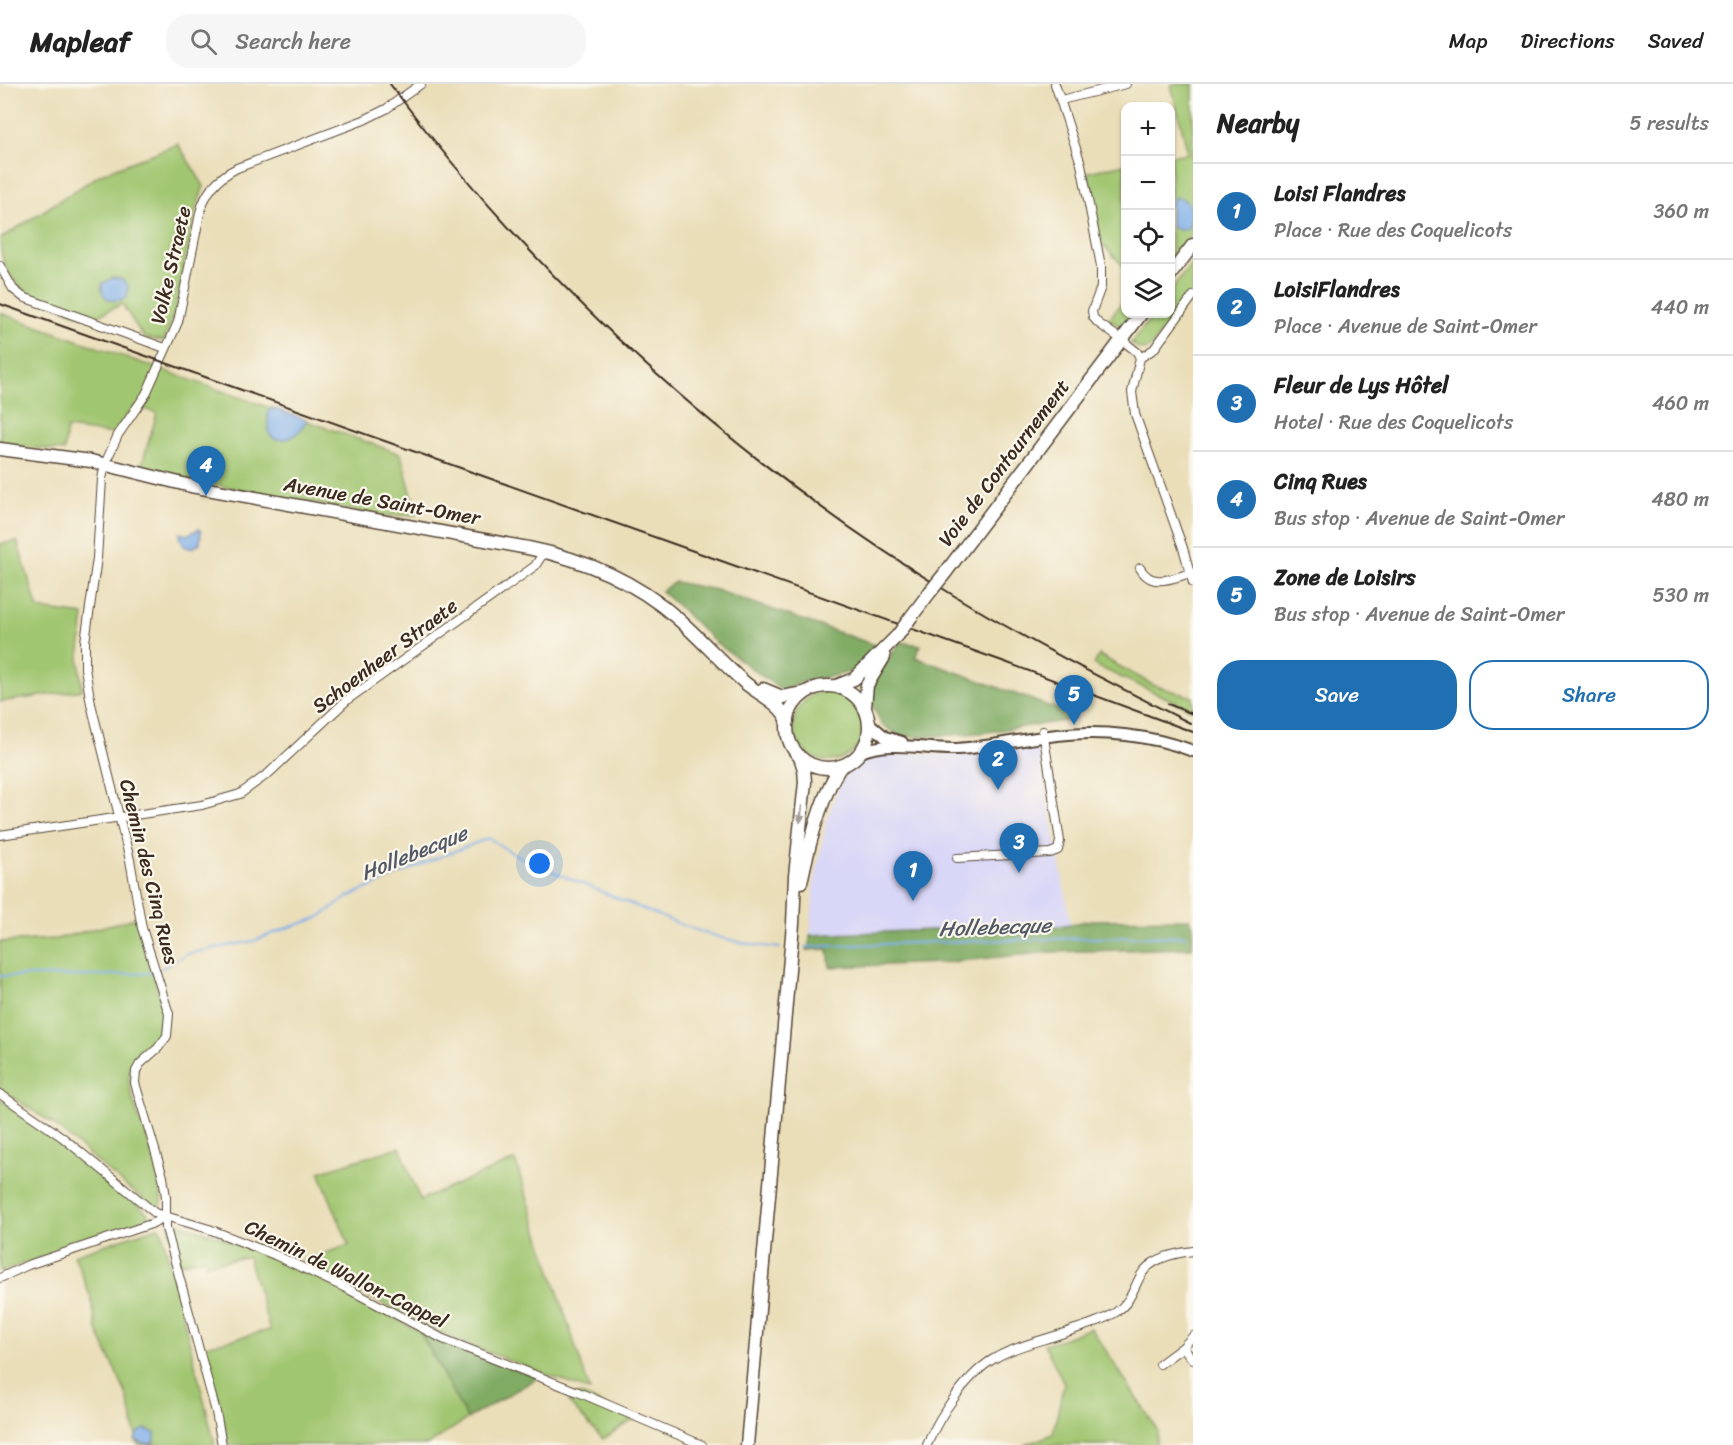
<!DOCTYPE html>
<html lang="en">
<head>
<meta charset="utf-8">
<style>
  :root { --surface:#fff; --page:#f6f6f6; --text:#222; --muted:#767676; --line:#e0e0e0; --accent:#1f6fb2 }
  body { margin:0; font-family:Sriracha,sans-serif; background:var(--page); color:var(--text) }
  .controls { position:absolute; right:18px; top:18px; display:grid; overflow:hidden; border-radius:12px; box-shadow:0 2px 4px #0004 }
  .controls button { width:54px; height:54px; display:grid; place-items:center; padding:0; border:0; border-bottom:2px solid var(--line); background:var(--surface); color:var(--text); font:30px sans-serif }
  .you { position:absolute; left:540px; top:780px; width:21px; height:21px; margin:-15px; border:4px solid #fff; border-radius:50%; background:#1a73e8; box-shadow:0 0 0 9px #1a73e833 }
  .badge { display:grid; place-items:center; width:39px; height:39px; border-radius:50%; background:var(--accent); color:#fff; font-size:20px; font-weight:700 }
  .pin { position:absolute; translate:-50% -50px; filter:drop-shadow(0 2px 3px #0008) }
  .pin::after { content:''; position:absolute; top:32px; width:21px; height:18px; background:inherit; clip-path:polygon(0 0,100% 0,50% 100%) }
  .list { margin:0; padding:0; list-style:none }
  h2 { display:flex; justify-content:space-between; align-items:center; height:78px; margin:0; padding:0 24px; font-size:26px }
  h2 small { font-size:20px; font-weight:400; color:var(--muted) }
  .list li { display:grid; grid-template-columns:39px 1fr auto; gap:18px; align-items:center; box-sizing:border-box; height:96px; padding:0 24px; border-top:2px solid var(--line) }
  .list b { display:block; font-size:22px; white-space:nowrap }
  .list p { margin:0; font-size:20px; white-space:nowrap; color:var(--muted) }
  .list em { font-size:20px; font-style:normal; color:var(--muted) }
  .actions { display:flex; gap:12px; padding:18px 24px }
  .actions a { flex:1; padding:14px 0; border:2px solid var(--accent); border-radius:24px; text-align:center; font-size:21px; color:var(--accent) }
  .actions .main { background:var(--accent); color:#fff }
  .icon { flex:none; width:33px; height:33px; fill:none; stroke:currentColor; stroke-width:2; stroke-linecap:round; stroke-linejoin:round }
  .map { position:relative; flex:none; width:1193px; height:1361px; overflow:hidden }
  header { display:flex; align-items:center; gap:36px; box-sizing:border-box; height:84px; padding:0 30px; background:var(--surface); border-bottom:2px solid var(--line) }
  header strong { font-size:28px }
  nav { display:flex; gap:33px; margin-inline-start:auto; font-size:21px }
  .search { width:420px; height:54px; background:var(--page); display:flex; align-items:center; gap:15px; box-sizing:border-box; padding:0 21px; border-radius:24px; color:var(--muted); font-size:22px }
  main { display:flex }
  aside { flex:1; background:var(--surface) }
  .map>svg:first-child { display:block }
</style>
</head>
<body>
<header>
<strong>Mapleaf</strong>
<div class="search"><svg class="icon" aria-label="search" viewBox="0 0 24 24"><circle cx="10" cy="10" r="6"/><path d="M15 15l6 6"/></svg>Search here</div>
<nav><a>Map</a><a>Directions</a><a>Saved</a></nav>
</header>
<main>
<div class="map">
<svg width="1193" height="1361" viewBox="0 0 1193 1361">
  <rect width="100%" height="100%" fill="#fbf7ec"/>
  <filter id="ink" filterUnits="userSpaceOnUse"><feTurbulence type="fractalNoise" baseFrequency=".0167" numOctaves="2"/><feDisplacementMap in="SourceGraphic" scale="12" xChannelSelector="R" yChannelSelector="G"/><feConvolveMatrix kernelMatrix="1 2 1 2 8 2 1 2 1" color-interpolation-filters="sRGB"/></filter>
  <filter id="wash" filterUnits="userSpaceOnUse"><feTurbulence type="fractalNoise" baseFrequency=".008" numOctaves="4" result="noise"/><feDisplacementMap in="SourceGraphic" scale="24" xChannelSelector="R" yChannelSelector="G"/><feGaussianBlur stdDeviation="1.35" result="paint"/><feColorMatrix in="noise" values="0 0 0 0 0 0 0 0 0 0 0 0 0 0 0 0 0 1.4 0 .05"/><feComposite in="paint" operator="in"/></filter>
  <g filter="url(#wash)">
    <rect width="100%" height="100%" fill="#eadeb9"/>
    <!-- built -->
    <path fill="#d9d7f7" d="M 1038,662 L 1071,841 L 964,848 L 932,846 L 810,851 L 814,801 L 826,739 L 838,704 L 852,684 L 880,668 L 948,671 Z"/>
    <!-- green -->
    <g fill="#a1c671" stroke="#6e7848" stroke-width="1.5">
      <path d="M 1171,0 L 1193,0 L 1193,148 L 1171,179 L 1171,72 L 1188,69 Z"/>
      <path d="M 178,60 L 204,102 L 196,125 L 175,228 L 164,257 L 144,254 L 122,220 L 91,235 C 49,218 0,210 0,155 L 101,90 Z"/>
      <path d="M 1125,80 L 1125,184 L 1104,162 L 1101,162 L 1088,88 Z"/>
      <path d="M 1193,177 L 1193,208 L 1151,263 C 1143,269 1138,265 1131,259 L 1154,230 L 1170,230 L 1171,207 Z"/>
      <path d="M 1125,214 L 1126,230 L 1132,230 L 1121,243 L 1109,235 Z"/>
      <path d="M 0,229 L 401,370 L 417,431 L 382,432 L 183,395 L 141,383 L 157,329 L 134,322 L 113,350 L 67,344 L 64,367 L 7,361 L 0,358 Z"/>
      <path d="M 17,457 L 38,525 L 84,531 L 79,574 L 82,606 L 0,618 L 0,460 Z"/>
      <path d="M 1099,571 L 1153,601 L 1193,613 L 1193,626 L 1094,581 Z"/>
      <circle cx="829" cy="642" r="35"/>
      <path d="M 136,834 C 142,858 170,929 162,949 C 154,968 129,970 129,995 C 130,1012 138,1031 144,1047 C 153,1069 160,1094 162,1118 L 161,1122 L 156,1124 L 127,1103 L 52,1039 L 0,1005 L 0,858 L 56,855 Z"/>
      <path d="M 0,1015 L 55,1051 L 144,1126 L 148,1130 L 147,1135 L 0,1188 Z"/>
      <path d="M 400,1063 L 420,1116 L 515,1076 L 590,1307 L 451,1254 L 318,1187 L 302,1177 L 349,1161 L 319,1088 Z"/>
      <path d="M 169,1139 L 178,1139 L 215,1151 L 298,1185 L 369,1220 L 420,1248 L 467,1335 L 428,1361 L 228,1361 L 223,1336 L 201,1263 L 270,1246 L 248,1173 L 206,1180 L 205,1174 L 178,1180 L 170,1147 Z"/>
      <path d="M 158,1143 L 162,1148 L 215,1361 L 138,1361 L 127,1312 L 97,1246 L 91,1214 L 74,1171 Z"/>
      <path d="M 1091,1244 L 1158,1347 L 1155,1361 L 1025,1361 L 1053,1350 L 1064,1299 L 1044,1260 L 1062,1255 Z"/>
      <path d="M 580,1310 L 634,1335 L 603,1355 L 568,1318 Z"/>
    </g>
    <!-- forest -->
    <g fill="#80ab63" stroke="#5e6a40" stroke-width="1.5">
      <path d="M 675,498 L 716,506 L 875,561 C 863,593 838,590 811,596 C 801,598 792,603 783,607 L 715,558 L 679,523 L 661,507 Z"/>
      <path d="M 900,558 L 921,561 L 915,573 L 1076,632 L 1072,636 L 980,649 L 919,653 L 899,651 L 882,641 L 869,613 L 872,599 Z"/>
      <path d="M 1190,835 L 1193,842 L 1192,864 L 1051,868 L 940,879 L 830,883 L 828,865 L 807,866 L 810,859 L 810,851 L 932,846 L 964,848 L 1059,842 L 1092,836 Z"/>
      <path d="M 420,1248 L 538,1294 L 467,1335 Z"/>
    </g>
    <!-- water -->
    <g fill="#7eaee9" stroke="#5c6c84" stroke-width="1.5">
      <path d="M 1175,113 C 1193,114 1193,130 1188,144 C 1181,147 1178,147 1171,142 L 1171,119 Z"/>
      <path d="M 112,194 L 121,195 L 128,201 L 127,213 C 114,220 99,216 102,200 Z"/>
      <path d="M 272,324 L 307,336 C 299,350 291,358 274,355 L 268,348 L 268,328 Z"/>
      <path d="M 199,445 L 201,447 L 200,459 C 195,464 188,466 183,461 L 184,459 L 180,455 L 180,449 L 187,451 Z"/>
      <path d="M 145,1345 L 155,1349 L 155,1358 C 148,1361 143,1360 135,1356 L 139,1348 Z"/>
    </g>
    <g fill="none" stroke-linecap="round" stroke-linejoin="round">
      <!-- stream -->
      <g stroke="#7eaee9" stroke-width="2">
        <path d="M 805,863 L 963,857 L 1186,852"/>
        <path d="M 161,885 L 186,870 L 253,857 L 287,844 L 318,834 L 348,813 L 434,775 L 489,754 C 521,777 557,789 593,804 C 656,830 711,859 780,864"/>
        <path d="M 0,892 L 89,892 L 151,889"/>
      </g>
    </g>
  </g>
  <g filter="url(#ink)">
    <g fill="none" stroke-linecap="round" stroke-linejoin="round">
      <!-- minor casing -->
      <g stroke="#554535" stroke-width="10">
        <g id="minor">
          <path d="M 1055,0 L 1081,80 L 1101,182 L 1101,203 L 1092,227 L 1093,233 L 1098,239 L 1115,251"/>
          <path d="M 1061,16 L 1126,0"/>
          <path d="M 0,182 L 13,205 L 23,213 L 165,264"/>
          <path d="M 1127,260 L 1137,268 L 1140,274 L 1132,308 L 1135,330 L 1183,464 L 1193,499"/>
          <path d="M 1140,274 L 1154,265 L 1193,212"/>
          <path d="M 1140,484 C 1152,505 1172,494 1191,489"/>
          <path d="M 0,751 L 202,721 L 240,710 L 269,689 L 347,616 L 535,482 L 544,468"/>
          <path d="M 957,774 L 1050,769 L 1058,766 L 1060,757 L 1043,647"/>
          <path d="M 0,1010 L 62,1053 L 155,1129 L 209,1145 L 275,1171 L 348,1205 L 443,1255 L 578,1308 L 702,1361"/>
          <path d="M 0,1194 L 28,1181 L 151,1140 L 165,1133"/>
          <path d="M 1183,1263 L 1193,1276"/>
          <path d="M 1160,1280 L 1183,1263 L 1193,1252"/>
          <path d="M 222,1361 L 216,1328 L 166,1144 L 166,1113 L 163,1093 L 135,999 L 136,987 L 140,980 L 158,964 L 167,952 L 169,930 L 142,844 L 130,776 L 91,620 L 85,584 L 85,558 L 97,474 L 102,395 L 105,380 L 118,351 L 146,310 L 178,238 L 200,129 C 205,108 217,94 237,84 L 364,36 L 386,25 L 421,0"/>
          <path d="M 927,1361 C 939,1332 968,1288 997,1273 C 1016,1262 1040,1257 1061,1250 C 1079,1243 1100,1239 1116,1228 C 1131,1218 1133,1205 1141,1191 C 1151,1174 1175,1169 1193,1167"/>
        </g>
      </g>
      <!-- secondary casing -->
      <g stroke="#554535" stroke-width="14">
        <g id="secondary">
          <path d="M 870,640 L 885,653 L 902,658"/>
          <path d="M 861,668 C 889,656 926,666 957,665 C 990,663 1023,655 1057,651 C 1102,646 1151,651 1193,667"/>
        </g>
      </g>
      <!-- primary casing -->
      <g stroke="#554535" stroke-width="15">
        <g id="primary">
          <path d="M 0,365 L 91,377 L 191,402 L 528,464 C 583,475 635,497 677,534 C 700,554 721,578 744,598 C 759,611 780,618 788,637"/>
          <circle cx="828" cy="643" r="41"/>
          <path d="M 763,605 L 782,613 L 804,609"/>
          <path d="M 801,798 C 808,765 822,709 841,682"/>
          <path d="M 747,1361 L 793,840 L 795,792 L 805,698 L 804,685 L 800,673"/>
        </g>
      </g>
      <!-- trunk casing -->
      <g stroke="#554535" stroke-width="15">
        <g id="trunk">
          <path d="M 1170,191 L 1193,161"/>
          <path d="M 946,488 L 1141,230"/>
          <path d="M 911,533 L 930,508"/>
          <path d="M 836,602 L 854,595 L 898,551"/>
          <path d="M 865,623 L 867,601 L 884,573"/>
        </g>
      </g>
      <!-- minor -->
      <use href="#minor" stroke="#fff" stroke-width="8"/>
      <!-- secondary -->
      <use href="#secondary" stroke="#fff" stroke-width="10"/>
      <!-- primary -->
      <use href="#primary" stroke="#fff" stroke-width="12"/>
      <!-- trunk -->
      <use href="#trunk" stroke="#fff" stroke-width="12"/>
      <!-- rail -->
      <g stroke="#3b2a1e" stroke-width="2">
        <path d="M 390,0 C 540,201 738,380 953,511 C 1030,558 1110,599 1190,639"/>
        <path d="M 0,220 L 1005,578 L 1193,648"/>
        <path d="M 1168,620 L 1193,630"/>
      </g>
      <!-- trunk-bridge casing -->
      <g stroke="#554535" stroke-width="15" stroke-linecap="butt">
        <g id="trunk-bridge">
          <path d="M 930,508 L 946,488"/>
          <path d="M 898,551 L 911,533"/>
        </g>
      </g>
      <!-- trunk-bridge -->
      <use href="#trunk-bridge" stroke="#fff" stroke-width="12"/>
    </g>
    <!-- one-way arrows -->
    <defs><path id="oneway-solid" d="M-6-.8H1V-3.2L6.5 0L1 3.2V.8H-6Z" transform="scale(1.5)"/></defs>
    <use fill="#a79f9a" href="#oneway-solid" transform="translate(801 730) rotate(97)"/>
  </g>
  <g text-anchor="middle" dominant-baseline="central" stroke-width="4.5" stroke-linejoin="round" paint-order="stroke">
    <!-- street labels -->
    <g font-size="20" fill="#3b2a1e" stroke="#fbf7ec">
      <text transform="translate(171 181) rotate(-77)">Volke Straete</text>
      <text transform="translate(1004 379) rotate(-53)">Voie de Contournement</text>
      <text transform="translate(382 417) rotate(10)">Avenue de Saint-Omer</text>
      <text transform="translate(385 572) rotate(-37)">Schoenheer Straete</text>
      <text transform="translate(149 788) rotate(76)">Chemin des Cinq Rues</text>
      <text transform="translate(346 1190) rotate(26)">Chemin de Wallon-Cappel</text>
    </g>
    <!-- water labels -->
    <g font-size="21" font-style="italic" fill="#525865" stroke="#fbf7ec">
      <text transform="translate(414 769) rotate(-22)">Hollebecque</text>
      <text transform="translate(995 843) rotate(-2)">Hollebecque</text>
    </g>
  </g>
</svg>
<div class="controls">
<button>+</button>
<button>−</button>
<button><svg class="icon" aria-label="locate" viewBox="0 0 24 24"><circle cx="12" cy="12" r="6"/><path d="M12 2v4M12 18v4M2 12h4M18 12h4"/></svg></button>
<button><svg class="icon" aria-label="layers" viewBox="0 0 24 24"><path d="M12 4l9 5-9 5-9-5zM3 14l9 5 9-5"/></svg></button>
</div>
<div class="you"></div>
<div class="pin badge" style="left:913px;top:817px">1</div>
<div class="pin badge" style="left:998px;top:706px">2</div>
<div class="pin badge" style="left:1019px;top:789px">3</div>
<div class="pin badge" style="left:206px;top:412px">4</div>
<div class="pin badge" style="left:1074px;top:641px">5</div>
</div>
<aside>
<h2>Nearby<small>5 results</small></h2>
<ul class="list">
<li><span class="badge">1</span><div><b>Loisi Flandres</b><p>Place · Rue des Coquelicots</p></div><em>360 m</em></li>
<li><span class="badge">2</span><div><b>LoisiFlandres</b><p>Place · Avenue de Saint-Omer</p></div><em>440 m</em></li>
<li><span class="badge">3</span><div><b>Fleur de Lys Hôtel</b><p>Hotel · Rue des Coquelicots</p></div><em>460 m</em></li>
<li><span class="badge">4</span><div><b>Cinq Rues</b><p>Bus stop · Avenue de Saint-Omer</p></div><em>480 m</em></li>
<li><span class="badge">5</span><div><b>Zone de Loisirs</b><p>Bus stop · Avenue de Saint-Omer</p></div><em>530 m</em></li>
</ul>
<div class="actions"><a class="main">Save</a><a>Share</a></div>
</aside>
</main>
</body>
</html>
